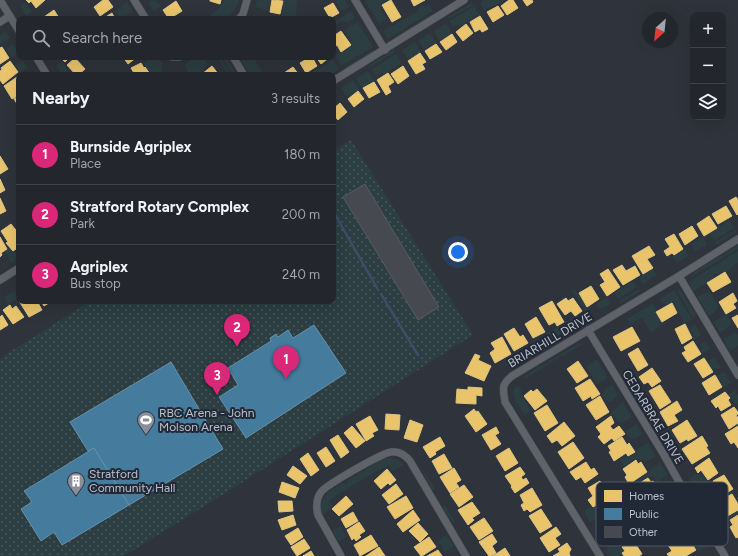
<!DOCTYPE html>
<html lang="en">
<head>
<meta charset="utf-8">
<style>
  :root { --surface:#23262c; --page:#2f3238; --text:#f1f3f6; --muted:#a3a5a9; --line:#404348; --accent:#db2777 }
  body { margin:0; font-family:Figtree,sans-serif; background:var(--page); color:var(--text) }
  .controls { position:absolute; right:12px; top:12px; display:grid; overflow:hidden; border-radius:8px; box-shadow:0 4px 16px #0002 }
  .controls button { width:36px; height:36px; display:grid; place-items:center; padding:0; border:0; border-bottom:1px solid var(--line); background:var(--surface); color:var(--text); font:20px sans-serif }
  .compass { position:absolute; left:642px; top:12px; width:36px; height:36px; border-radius:50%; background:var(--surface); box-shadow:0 4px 16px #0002; rotate:207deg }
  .you { position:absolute; left:458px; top:252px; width:14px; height:14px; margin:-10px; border:3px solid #fff; border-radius:50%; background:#1a73e8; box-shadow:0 0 0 6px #1a73e833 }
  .badge { display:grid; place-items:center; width:26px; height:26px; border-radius:50%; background:var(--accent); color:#fff; font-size:13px; font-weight:700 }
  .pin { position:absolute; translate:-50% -33px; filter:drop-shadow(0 1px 2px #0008) }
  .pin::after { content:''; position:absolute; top:21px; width:14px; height:12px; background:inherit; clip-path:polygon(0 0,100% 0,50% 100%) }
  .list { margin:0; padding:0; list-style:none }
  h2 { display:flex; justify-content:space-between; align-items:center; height:52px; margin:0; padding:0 16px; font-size:17px }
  h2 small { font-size:13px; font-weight:400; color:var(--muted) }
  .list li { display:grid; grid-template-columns:26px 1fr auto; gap:12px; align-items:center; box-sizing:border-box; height:60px; padding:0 16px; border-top:1px solid var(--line) }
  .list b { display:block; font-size:15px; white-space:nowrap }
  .list p { margin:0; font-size:13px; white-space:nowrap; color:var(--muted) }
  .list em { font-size:13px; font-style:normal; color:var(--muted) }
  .icon { flex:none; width:22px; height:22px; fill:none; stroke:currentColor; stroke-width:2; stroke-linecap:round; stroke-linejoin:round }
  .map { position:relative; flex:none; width:738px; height:556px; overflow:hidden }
  .search { position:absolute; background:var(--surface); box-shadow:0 4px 16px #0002; left:16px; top:16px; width:320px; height:44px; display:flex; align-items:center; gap:10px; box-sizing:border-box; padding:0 14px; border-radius:8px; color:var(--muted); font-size:15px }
  .panel { position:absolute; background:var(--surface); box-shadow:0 4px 16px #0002; left:16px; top:72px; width:320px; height:232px; border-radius:8px }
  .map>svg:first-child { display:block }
</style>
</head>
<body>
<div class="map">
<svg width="738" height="556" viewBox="0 0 738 556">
  <defs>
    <pattern id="park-dots" width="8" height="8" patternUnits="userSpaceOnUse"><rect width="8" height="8" fill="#2c3e42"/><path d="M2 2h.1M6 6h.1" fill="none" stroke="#48585c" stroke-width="1.8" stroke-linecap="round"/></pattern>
  </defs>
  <rect width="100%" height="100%" fill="#2f333b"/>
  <!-- grass -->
  <g fill="#2c3e42">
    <path d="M 153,0 L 156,1 L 161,6 L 154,11 L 148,3 Z"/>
    <path d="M 224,0 L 239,0 C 237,8 233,13 227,19 L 211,19 L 210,16 L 221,6 Z"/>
    <path d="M 257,0 L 271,0 L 268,11 L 255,7 Z"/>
    <path d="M 280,0 L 297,0 L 296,19 L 279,19 L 282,13 L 284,1 Z"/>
    <path d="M 335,0 L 345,0 L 349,7 L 341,11 Z"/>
    <path d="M 369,0 L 388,0 L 381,5 L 382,11 L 387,19 L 379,24 L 365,1 Z"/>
    <path d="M 484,0 L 505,0 L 492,7 L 491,6 L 487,9 L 483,9 L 480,2 Z"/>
    <path d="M 427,1 L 433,11 L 389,38 L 387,38 L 383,31 L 417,12 L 419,7 L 423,4 L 425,7 L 428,6 Z"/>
    <path d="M 26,2 L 32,12 L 26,16 L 20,6 Z"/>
    <path d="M 127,2 L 133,11 L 121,19 L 115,11 Z"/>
    <path d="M 472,3 L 473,5 L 449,19 L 448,17 Z"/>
    <path d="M 474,6 L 479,14 L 461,26 L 456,25 L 453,27 L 449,21 Z"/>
    <path d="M 352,11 L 355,18 L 347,22 L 341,21 L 333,27 L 333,22 Z"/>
    <path d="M 434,13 L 435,15 L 398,37 L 389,41 L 415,24 L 416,25 L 418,24 L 417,23 Z"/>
    <path d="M 358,22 L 373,47 L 341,66 L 335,55 L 353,45 L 344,30 Z"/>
    <path d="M 446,23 L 452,33 L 439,41 L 434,31 Z"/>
    <path d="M 6,31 L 10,38 L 0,44 L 0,35 Z"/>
    <path d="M 430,33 L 436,43 L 424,50 L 418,40 Z"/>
    <path d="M 415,42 L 421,52 L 408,60 L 402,50 Z"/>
    <path d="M 13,43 L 19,54 L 12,58 L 6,48 Z"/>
    <path d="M 375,49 L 374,52 L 345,70 L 343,68 L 373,50 Z"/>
    <path d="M 393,50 L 395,52 L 370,67 L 369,65 Z"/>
    <path d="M 396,54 L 402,63 L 385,74 L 383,73 L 376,76 L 372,69 Z"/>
    <path d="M 154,57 L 158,57 L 159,60 L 163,63 L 161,75 L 150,75 L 151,74 C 149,70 145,67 144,63 Z"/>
    <path d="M 193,57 L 203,57 L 208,64 C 201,72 201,75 189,75 L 185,65 Z"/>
    <path d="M 212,57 L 220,57 L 231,75 L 229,75 L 218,58 L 214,61 Z"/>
    <path d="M 222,57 L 226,57 L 237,75 L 233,75 Z"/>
    <path d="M 239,57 L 253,57 L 263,73 L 260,75 L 250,75 Z"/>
    <path d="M 333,59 L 339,69 L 329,75 L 308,75 C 315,68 325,67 333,59 Z"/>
    <path d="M 23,61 L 28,68 L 20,72 L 16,65 Z"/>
    <path d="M 63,61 L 68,72 L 62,75 L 56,65 Z"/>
    <path d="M 368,71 L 374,81 L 362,88 L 356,78 Z"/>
    <path d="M 353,80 L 359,90 L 347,97 L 341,88 Z"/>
    <path d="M 729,220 L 734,228 L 714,241 L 710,233 Z"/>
    <path d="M 735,230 L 737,232 L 717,244 L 715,242 Z"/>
    <path d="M 703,237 L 707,245 L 695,251 L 691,244 Z"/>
    <path d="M 738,245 L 738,249 L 691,277 L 690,277 L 694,272 Z"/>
    <path d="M 10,248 L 13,251 L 14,251 L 19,258 L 11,263 L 5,251 Z"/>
    <path d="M 684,249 L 689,256 L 677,263 L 672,256 Z"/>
    <path d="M 738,251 L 738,263 L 727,271 L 723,271 L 719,274 L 714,274 L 712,280 L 693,291 L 689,283 L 690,281 Z"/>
    <path d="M 653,269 L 657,275 L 643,284 L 639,277 Z"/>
    <path d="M 633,281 L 637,287 L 618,299 L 614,293 Z"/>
    <path d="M 639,289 L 640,291 L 621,303 L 619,301 Z"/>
    <path d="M 678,289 L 682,293 L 696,315 L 693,318 L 677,291 Z"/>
    <path d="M 572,290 L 575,290 L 592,315 L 589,317 Z"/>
    <path d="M 674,290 L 692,319 L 684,323 L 673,302 L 667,306 L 665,303 L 662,304 L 659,299 Z"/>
    <path d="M 14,291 L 19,298 L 8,304 L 4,297 Z"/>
    <path d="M 709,291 L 718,305 L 717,310 L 709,316 L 697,297 Z"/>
    <path d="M 607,297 L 611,304 L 599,310 L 596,304 Z"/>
    <path d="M 653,303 L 657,311 L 655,313 L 663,323 L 651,333 L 642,318 L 630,324 L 627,319 Z"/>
    <path d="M 726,314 L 732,323 L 729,324 L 730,326 L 720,333 L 713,322 Z"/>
    <path d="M 577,315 L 581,322 L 569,328 L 565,322 Z"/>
    <path d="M 695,324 L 701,335 L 693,340 L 692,338 L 694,337 L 690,328 Z"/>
    <path d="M 558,327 L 562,333 L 550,340 L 546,334 Z"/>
    <path d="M 736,332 L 738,335 L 738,346 L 730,351 L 723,339 Z"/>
    <path d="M 539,338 L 543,345 L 532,351 L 528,345 Z"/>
    <path d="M 705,341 L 710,349 L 703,354 L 700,349 L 702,348 L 700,345 Z"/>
    <path d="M 582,343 L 582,344 L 580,346 L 550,363 L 549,362 L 547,364 L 547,365 L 525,379 L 524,376 L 578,344 Z"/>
    <path d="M 521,350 L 525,356 L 507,367 L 504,360 Z"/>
    <path d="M 714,357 L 721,367 L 717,370 L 716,368 L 712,369 L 708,361 Z"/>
    <path d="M 597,359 L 608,378 L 597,384 L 589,371 L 587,366 Z"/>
    <path d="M 724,372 L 731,383 L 724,387 L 717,376 Z"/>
    <path d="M 518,385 L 522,392 L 521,394 L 531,411 L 525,415 C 519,406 507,394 518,385 Z"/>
    <path d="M 613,385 L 618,396 L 610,402 L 607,401 L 607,400 L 604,400 L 602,396 L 605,389 Z"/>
    <path d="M 735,390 L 738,395 L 738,404 L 735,405 L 728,394 Z"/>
    <path d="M 623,402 L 632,417 L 622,423 L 618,422 L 611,414 L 614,409 Z"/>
    <path d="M 635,425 L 637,425 L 642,433 L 641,435 L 634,440 L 629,437 L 625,431 Z"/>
    <path d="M 648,443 L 656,456 L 646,462 L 636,458 L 624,467 L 620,459 L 625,456 L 628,457 L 636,453 L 637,449 Z"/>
    <path d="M 387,458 C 395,458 399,460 404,465 L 393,471 L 389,465 L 379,471 L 379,470 L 338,494 L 329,501 L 333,507 L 322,515 C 317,496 330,491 344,482 L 346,484 L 347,483 L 347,481 L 382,459 Z"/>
    <path d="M 660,463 L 668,475 L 656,483 L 652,476 L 648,477 L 638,483 L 636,481 L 649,472 L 649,470 Z"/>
    <path d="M 425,473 L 436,489 L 432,490 L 423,474 Z"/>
    <path d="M 694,475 L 702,475 L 711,486 L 707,489 L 706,493 L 700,497 L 689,479 Z"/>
    <path d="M 731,490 L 732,493 L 715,504 L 718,508 L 717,510 L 711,515 L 704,504 L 713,500 L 714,501 Z"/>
    <path d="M 445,505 L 455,521 L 452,522 L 442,507 Z"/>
    <path d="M 595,506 L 599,514 L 597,518 L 590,523 L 584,511 L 590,507 L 593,508 Z"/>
    <path d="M 738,510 L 738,513 L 726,521 L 726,530 L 722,533 L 715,522 L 723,518 L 724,519 Z"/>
    <path d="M 606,524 L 612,533 L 610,534 L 608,538 L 602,542 L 595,529 L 601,525 L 603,526 Z"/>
    <path d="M 340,526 L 347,536 L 339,542 L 332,531 Z"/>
    <path d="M 446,535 L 454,546 L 445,552 L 438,541 Z"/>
    <path d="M 707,540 L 710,545 L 699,552 L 696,547 Z"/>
    <path d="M 614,544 L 616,546 L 619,545 L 623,551 L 620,556 L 611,556 L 606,549 Z"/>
  </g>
  <!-- park -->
  <path fill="url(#park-dots)" d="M 351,140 L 473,335 L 235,487 L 124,556 L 0,556 L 0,358 L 91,301 L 333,301 L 333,151 Z"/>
  <!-- homes -->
  <g fill="#e9c46a" stroke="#dbc387">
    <path d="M 26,0 L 45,0 L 36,8 L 31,1 L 29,3 Z"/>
    <path d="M 103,0 L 108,0 L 113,7 L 100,16 L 94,7 Z"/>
    <path d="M 210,0 L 221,0 L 220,4 L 210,1 Z"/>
    <path d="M 272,0 L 283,1 L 280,14 L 270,12 Z"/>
    <path d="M 391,0 L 401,17 L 392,22 L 382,5 Z"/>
    <path d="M 411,0 L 425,0 L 414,6 Z"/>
    <path d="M 509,0 L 513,0 L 518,8 L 507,15 L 501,6 Z"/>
    <path d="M 523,0 L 532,0 L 533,2 L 527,6 Z"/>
    <path d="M 176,1 L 182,11 L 169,19 L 163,10 Z"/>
    <path d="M 333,3 L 339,13 L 330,18 L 324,8 Z"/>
    <path d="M 498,6 L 504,15 L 493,22 L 487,12 Z"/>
    <path d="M 54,10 L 59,18 L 57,19 L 41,19 Z"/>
    <path d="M 112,13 L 115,19 L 104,19 L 104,18 Z"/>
    <path d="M 480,16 L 488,29 L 482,32 L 480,29 L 475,32 L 470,22 Z"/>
    <path d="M 466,24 L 473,33 L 463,41 L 456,32 Z"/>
    <path d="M 341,31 L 351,45 L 341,52 L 337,45 L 334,47 L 333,45 L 333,32 L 335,35 Z"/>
    <path d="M 452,34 L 457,42 L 446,50 L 440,42 Z"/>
    <path d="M 436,44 L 442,52 L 430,59 L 425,51 Z"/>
    <path d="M 2,47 L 9,58 L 0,64 L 0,48 Z"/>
    <path d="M 420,53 L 426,62 L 422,64 L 425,69 L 416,74 L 408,61 Z"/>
    <path d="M 60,57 L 70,57 L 65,62 Z"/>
    <path d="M 123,57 L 137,57 L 128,64 Z"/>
    <path d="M 310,57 L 312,57 L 317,66 L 306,73 L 300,63 Z"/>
    <path d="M 316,57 L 330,57 L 321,64 Z"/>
    <path d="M 75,58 L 85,69 L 78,75 L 76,75 L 67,65 Z"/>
    <path d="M 10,61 L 18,72 L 3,84 L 0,80 L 0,71 L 2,70 L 1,68 Z"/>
    <path d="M 141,63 L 144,68 L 145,67 L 150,74 L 148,75 L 132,75 L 134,73 L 131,68 Z"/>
    <path d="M 212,66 L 219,75 L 203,75 L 202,74 Z"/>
    <path d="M 403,66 L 409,76 L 398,84 L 391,74 Z"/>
    <path d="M 293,67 L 299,75 L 281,75 Z"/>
    <path d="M 388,73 L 394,82 L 388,86 L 391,92 L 386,95 L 377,80 Z"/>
    <path d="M 17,77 L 19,80 L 19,95 L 12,99 L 4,86 Z"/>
    <path d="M 374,82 L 380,92 L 369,98 L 363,88 Z"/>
    <path d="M 358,91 L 364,99 L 354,107 L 348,99 Z"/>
    <path d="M 19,96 L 19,107 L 14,99 Z"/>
    <path d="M 340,103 L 347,112 L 338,120 L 333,114 L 333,109 Z"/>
    <path d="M 0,156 L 8,169 L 0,174 Z"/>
    <path d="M 0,179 L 5,190 L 0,193 Z"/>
    <path d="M 736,197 L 738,200 L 738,214 L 737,215 L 729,201 Z"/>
    <path d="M 0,198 L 6,211 L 0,214 Z"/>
    <path d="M 726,206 L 732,216 L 718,224 L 712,214 Z"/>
    <path d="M 709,216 L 717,228 L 704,236 L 697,224 Z"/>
    <path d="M 11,224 L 19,234 L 19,247 L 13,251 L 6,243 L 8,242 L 1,231 Z"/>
    <path d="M 692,226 L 698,236 L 685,245 L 679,234 Z"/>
    <path d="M 674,234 L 683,249 L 674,255 L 672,253 L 667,256 L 664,251 L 670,247 L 665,239 Z"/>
    <path d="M 0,237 L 7,249 L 1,253 L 2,255 L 0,257 Z"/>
    <path d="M 649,246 L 655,255 L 647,259 L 653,268 L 643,274 L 632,256 Z"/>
    <path d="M 622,265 L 626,271 L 635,266 L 640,275 L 623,285 L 613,270 Z"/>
    <path d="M 608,269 L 620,287 L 607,296 L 600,285 L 605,282 L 600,274 Z"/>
    <path d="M 725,272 L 731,282 L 713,292 L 707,283 Z"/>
    <path d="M 591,286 L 599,299 L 587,307 L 579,293 Z"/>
    <path d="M 733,293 L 737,301 L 733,304 L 736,308 L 726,314 L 719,302 Z"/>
    <path d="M 566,298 L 568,301 L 573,298 L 582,311 L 575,316 L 571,311 L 565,315 L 557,304 Z"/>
    <path d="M 19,301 L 37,301 L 42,310 L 29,317 Z"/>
    <path d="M 41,301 L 52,301 L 44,306 Z"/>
    <path d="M 552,301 L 564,322 L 557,326 L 555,322 L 549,325 L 539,308 Z"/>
    <path d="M 672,303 L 677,313 L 662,322 L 656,312 Z"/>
    <path d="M 10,305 L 12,309 L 16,306 L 24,317 L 13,324 L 3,310 Z"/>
    <path d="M 2,315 L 8,325 L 0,330 L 0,317 Z"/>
    <path d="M 738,315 L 738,328 L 732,318 Z"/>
    <path d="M 536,317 L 545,332 L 533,338 L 525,324 Z"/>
    <path d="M 685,324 L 692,338 L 682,344 L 675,329 Z"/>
    <path d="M 632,327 L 640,341 L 621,351 L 613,337 Z"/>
    <path d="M 514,328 L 520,337 L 523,335 L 528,343 L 514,351 L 504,334 Z"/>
    <path d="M 502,337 L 511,354 L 495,363 L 490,353 L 495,349 L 491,343 Z"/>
    <path d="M 693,341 L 701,354 L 688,362 L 682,353 L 686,351 L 684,347 Z"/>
    <path d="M 638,348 L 648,365 L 638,371 L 628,354 Z"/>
    <path d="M 475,354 L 480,356 L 478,360 L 491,366 L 484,381 L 465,373 Z"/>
    <path d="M 704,358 L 713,372 L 703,378 L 694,364 Z"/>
    <path d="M 578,361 L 588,376 L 577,383 L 567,369 Z"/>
    <path d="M 652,368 L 661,381 L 652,387 L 648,382 L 644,384 L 639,377 Z"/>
    <path d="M 715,375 L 722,387 L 709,395 L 702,383 Z"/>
    <path d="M 590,379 L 600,394 L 592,399 L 591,396 L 583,401 L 575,388 Z"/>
    <path d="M 660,385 L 671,402 L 660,409 L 649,391 Z"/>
    <path d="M 468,387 L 482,388 L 482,396 L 476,395 L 476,404 L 456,403 L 457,389 L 468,390 Z"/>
    <path d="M 537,389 L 547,401 L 535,410 L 524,396 L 531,390 L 533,392 Z"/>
    <path d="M 725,392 L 730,398 L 728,400 L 731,405 L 721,411 L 718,406 L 716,408 L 711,401 Z"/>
    <path d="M 600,396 L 609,412 L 596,420 L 586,405 Z"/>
    <path d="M 677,401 L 682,410 L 674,415 L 678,421 L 668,426 L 660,412 Z"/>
    <path d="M 547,405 L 558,423 L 545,431 L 534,413 Z"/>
    <path d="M 734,407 L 738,412 L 738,414 L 736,415 L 738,418 L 738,423 L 729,429 L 721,415 Z"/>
    <path d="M 474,409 L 476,412 L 478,411 L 487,424 L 476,432 L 465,416 Z"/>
    <path d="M 386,414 L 400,415 L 399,430 L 385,429 Z"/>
    <path d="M 370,416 L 378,430 L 372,433 L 374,436 L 366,441 L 356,424 Z"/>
    <path d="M 611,416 L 614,423 L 610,426 L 613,430 L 619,426 L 625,434 L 614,441 L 612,438 L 604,444 L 598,437 L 601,434 L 596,427 Z"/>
    <path d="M 410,420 L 423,425 L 417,442 L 404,438 Z"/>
    <path d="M 687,420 L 697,436 L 688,441 L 687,439 L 680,443 L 672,430 Z"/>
    <path d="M 564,422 L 575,436 L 562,446 L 557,440 L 552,443 L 547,436 Z"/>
    <path d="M 352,426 L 365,441 L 356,448 L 344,433 Z"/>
    <path d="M 738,426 L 738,448 L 734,442 L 731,444 L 725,434 Z"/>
    <path d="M 496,427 L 499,433 L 495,435 L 501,444 L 491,450 L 482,435 Z"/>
    <path d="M 338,435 L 349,452 L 341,458 L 330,440 Z"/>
    <path d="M 702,436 L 708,446 L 706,447 L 710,453 L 692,464 L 682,449 Z"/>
    <path d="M 440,437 L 445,446 L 435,452 L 436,454 L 430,458 L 423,447 Z"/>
    <path d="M 622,437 L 627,445 L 629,443 L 635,452 L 628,456 L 626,453 L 614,461 L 609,452 L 611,451 L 608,446 Z"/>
    <path d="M 573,442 L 584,458 L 569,469 L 558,452 Z"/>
    <path d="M 326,447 L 335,461 L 326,467 L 317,453 Z"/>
    <path d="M 509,448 L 518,463 L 505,471 L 496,456 Z"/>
    <path d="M 308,453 L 319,470 L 311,476 L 300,459 Z"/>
    <path d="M 444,454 L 452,468 L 439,474 L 432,461 Z"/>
    <path d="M 709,458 L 718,473 L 708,480 L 701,470 L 698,473 L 695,468 Z"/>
    <path d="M 636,460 L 638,464 L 641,462 L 647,472 L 629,484 L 625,477 L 627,475 L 623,469 Z"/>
    <path d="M 586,462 L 591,470 L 594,468 L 598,474 L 585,483 L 581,477 L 576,480 L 570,472 Z"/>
    <path d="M 293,466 L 307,476 L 300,484 L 287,475 Z"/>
    <path d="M 520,467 L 525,474 L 521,477 L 523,480 L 526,478 L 529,483 L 515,493 L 511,487 L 512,486 L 505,476 Z"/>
    <path d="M 454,468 L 461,480 L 456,483 L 459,487 L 450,493 L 440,477 Z"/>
    <path d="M 387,469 L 396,480 L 390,485 L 388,483 L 381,489 L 374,481 Z"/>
    <path d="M 724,475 L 733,489 L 716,499 L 711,491 L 717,488 L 713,481 Z"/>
    <path d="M 648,478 L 651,482 L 653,481 L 661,492 L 653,497 L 650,493 L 642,499 L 639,494 L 643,492 L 638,484 Z"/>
    <path d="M 600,481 L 610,497 L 593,507 L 588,500 L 593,496 L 588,488 Z"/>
    <path d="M 282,482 L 299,488 L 295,498 L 279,492 Z"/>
    <path d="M 396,484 L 403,494 L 389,504 L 382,495 Z"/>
    <path d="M 464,485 L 473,497 L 459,507 L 450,494 Z"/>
    <path d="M 532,488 L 542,505 L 530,512 L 527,509 L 524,511 L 521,505 L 524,503 L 520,495 Z"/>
    <path d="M 732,494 L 738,504 L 738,510 L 724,518 L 716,503 Z"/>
    <path d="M 346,496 L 353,504 L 339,516 L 332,509 Z"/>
    <path d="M 406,496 L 413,508 L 395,519 L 387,507 Z"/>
    <path d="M 278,501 L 292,501 L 293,511 L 279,512 Z"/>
    <path d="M 472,502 L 480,513 L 472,518 L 474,520 L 468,525 L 458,510 Z"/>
    <path d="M 541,509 L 552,526 L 540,533 L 529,516 Z"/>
    <path d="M 413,510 L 420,520 L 403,532 L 397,524 Z"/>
    <path d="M 353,512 L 358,521 L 346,528 L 341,519 Z"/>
    <path d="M 293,515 L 296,525 L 282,530 L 278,520 Z"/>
    <path d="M 738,515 L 738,537 L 736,538 L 730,527 L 733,525 L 730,520 Z"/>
    <path d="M 484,518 L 493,531 L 479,540 L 470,527 Z"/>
    <path d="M 359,522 L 365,531 L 359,535 L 361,537 L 356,541 L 354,538 L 352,540 L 347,530 Z"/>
    <path d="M 418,523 L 428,534 L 420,542 L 409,531 Z"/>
    <path d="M 556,527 L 561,534 L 555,538 L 560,545 L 549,552 L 540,538 Z"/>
    <path d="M 298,528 L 303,537 L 291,545 L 285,536 Z"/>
    <path d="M 492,534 L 497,542 L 492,546 L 496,553 L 491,556 L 489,556 L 479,542 Z"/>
    <path d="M 685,534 L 696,550 L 686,556 L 669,556 L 667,554 L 672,551 L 668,545 Z"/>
    <path d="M 371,535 L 378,546 L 360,556 L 354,545 Z"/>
    <path d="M 429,537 L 436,547 L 422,556 L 421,556 L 414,547 Z"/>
    <path d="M 304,539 L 310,548 L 297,556 L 291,547 Z"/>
    <path d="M 633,540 L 642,554 L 639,556 L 624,556 L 622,553 L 625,551 L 622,547 Z"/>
    <path d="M 567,543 L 571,549 L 569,553 L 570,556 L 553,556 L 560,552 L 558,549 Z"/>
    <path d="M 379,547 L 385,556 L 366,556 Z"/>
    <path d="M 505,548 L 510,556 L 493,556 Z"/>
    <path d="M 438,550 L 442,556 L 427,556 Z"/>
    <path d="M 311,551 L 314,556 L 303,556 Z"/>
  </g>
  <!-- public -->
  <g fill="#457b9d" stroke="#6890ab">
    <path d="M 314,325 L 346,373 L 246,438 L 219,397 L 238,385 L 228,368 L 271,341 L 270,338 L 276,334 L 278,337 L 288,330 L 293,338 Z"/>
    <path d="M 171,362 L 223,449 L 129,505 L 94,448 L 88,451 L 70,422 Z"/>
    <path d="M 94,448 L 129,505 L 62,545 L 54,532 L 41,541 L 21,509 L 32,502 L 24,491 Z"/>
  </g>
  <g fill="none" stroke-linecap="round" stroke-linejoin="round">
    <!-- stream -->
    <g stroke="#3e4c65" stroke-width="2.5">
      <path d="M 333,211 L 377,288"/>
      <path d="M 381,294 L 418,355"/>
    </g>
  </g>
  <!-- building -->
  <path fill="#464a50" stroke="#575b63" d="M 365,184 L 439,307 L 418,320 L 343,197 Z"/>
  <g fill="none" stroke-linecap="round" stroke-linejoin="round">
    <!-- minor casing -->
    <g stroke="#4c5056" stroke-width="8">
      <g id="minor">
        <path d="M 0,0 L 19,31"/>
        <path d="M 134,0 L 146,19"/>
        <path d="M 355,0 L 385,50"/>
        <path d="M 239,19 L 243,14 L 247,0"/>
        <path d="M 0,22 L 10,16"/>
        <path d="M 36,57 L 47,75"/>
        <path d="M 172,57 L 179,57"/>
        <path d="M 233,57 L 244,75"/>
        <path d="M 333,81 L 464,0"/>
        <path d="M 679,276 L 738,375"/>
        <path d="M 0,280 L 19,268"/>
        <path d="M 588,330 L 664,455 L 678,480 L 725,556"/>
        <path d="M 341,556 L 318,515 C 316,507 316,499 321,492 C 326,485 382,453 391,452 C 398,451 405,455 410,461 L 466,556"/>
        <path d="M 600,556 L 505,402 C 503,388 501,385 512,376 L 679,276 L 738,239"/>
      </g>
    </g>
    <!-- minor -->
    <use href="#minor" stroke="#5f6269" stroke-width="7"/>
  </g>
  <!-- icons -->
  <defs>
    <g id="stadium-pin" transform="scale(0.9)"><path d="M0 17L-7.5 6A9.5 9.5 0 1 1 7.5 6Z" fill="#898f99" stroke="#222936"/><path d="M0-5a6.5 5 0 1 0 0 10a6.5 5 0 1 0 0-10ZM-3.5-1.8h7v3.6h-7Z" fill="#fff"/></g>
    <g id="building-pin" transform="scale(0.9)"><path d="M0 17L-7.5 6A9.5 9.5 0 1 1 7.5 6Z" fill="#898f99" stroke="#222936"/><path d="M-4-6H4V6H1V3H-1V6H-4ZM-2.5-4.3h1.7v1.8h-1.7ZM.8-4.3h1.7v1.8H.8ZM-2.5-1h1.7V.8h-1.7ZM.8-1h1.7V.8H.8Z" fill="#fff"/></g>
  </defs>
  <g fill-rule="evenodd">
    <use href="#stadium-pin" x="146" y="420"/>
    <use href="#building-pin" x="76" y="481"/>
  </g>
  <g text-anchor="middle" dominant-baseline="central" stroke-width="4" stroke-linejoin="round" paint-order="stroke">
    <!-- street labels -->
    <g font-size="12" fill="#bac0cb" stroke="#222936">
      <text transform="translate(550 340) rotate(-31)">BRIARHILL DRIVE</text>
      <text transform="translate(653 417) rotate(59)">CEDARBRAE DRIVE</text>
    </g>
    <!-- poi labels -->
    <g font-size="12" fill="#bac0cb" stroke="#222936" text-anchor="start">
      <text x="159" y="413">RBC Arena - John<tspan x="159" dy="14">Molson Arena</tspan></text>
      <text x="89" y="474">Stratford<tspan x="89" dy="14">Community Hall</tspan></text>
    </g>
  </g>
  <!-- legend -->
  <rect x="596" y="482" width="132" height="64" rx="6" fill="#222936" stroke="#505663" stroke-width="1"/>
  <rect x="604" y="490" width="18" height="12" fill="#e9c46a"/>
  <rect x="604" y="508" width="18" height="12" fill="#457b9d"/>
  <rect x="604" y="526" width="18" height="12" fill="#464a50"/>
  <g font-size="11" fill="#bac0cb">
    <text x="629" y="500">Homes</text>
    <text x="629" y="518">Public</text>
    <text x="629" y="536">Other</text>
  </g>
</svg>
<div class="controls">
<button>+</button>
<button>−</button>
<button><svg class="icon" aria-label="layers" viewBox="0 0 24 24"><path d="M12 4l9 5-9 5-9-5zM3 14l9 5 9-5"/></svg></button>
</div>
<svg class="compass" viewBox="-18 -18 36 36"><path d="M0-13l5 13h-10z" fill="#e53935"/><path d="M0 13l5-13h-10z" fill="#a3a5a9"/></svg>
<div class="you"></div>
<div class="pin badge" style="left:286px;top:379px">1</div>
<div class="pin badge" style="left:237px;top:347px">2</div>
<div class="pin badge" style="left:217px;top:395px">3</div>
<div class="search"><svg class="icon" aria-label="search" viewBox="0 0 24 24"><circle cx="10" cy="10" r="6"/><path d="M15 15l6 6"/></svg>Search here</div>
<section class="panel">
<h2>Nearby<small>3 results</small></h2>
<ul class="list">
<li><span class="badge">1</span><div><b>Burnside Agriplex</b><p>Place</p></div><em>180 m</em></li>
<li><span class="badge">2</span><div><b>Stratford Rotary Complex</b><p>Park</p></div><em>200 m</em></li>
<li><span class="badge">3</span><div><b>Agriplex</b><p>Bus stop</p></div><em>240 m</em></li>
</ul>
</section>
</div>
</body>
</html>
